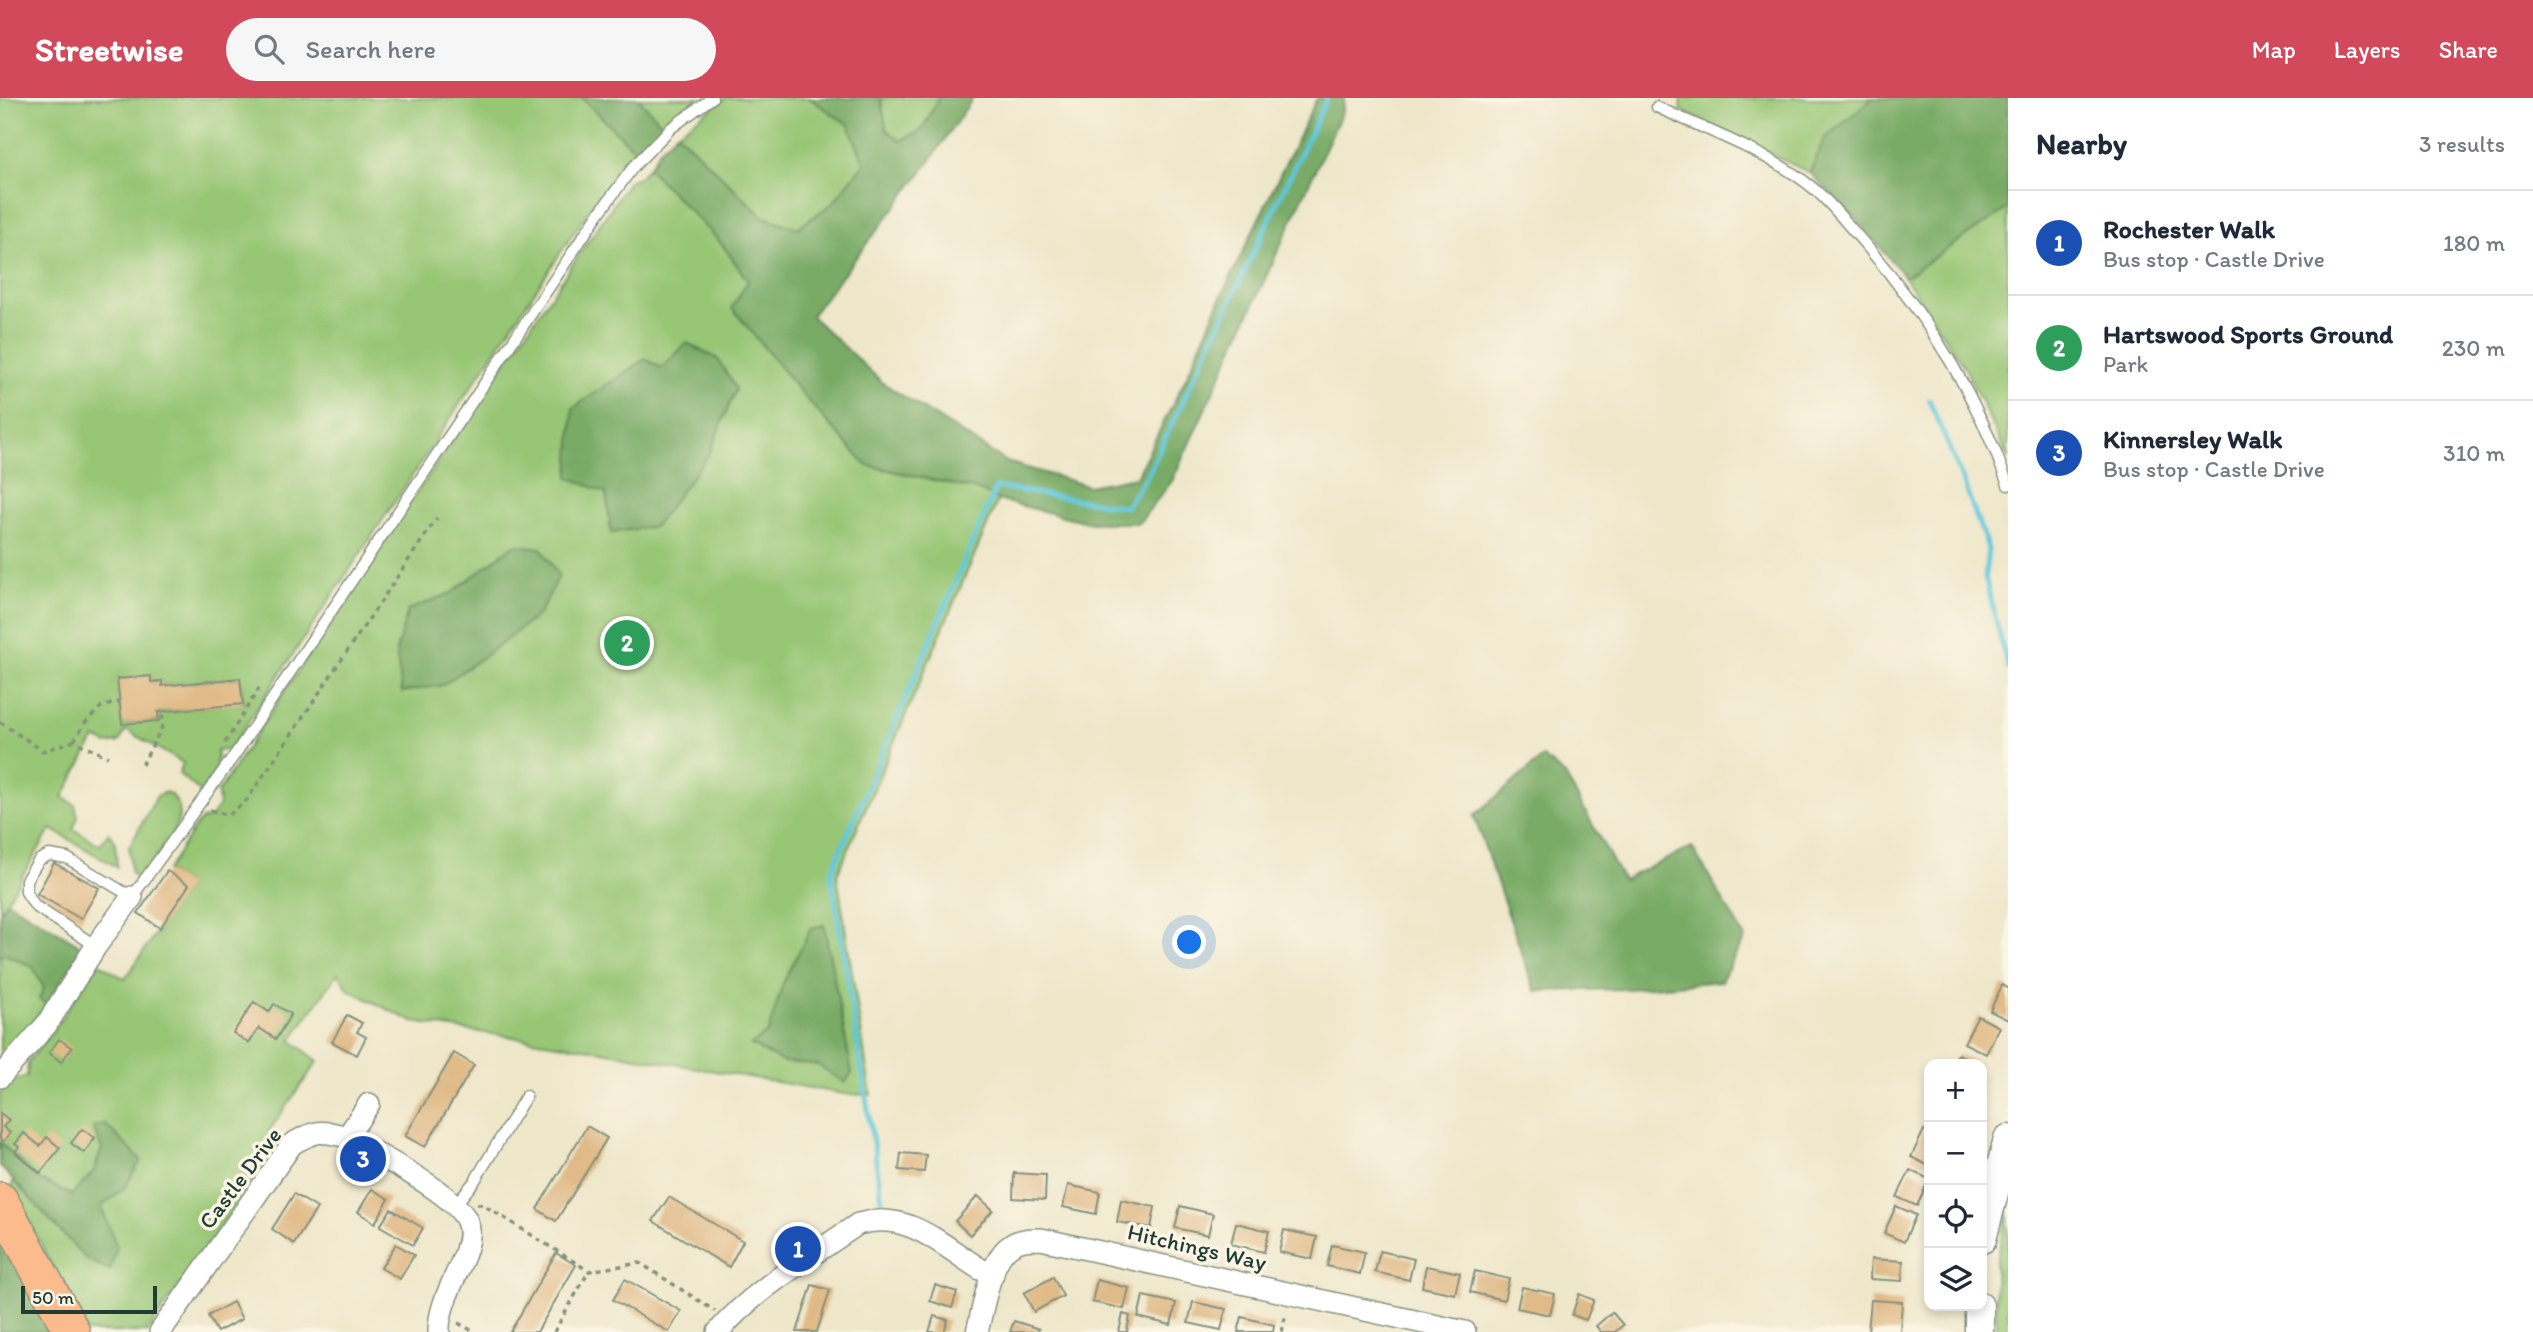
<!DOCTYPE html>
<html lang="en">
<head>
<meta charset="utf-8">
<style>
  :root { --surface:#fff; --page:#f6f6f7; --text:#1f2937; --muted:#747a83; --line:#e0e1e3; --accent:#d1495b }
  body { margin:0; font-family:Itim,sans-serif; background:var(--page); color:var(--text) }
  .controls { position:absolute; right:21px; bottom:21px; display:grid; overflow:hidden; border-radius:14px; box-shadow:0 4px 10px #0003 }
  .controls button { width:63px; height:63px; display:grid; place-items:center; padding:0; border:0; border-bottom:2px solid var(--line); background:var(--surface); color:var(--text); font:35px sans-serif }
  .scale { position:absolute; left:21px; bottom:18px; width:136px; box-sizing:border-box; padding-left:7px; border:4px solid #1f3d34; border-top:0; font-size:19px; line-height:24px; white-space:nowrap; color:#1f3d34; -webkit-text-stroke:5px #fcf5e5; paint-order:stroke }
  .you { position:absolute; left:1190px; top:845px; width:24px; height:24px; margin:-18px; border:5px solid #fff; border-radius:50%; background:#1a73e8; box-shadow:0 0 0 10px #1a73e833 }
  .badge { display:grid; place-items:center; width:46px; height:46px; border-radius:50%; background:var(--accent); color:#fff; font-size:23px; font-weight:700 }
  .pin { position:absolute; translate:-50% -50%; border:4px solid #fff; box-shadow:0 2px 7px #0006 }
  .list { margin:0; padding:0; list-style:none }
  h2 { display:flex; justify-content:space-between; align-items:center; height:91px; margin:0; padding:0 28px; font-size:30px }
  h2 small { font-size:23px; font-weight:400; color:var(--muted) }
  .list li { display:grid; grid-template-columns:46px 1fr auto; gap:21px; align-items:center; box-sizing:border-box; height:105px; padding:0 28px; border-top:2px solid var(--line) }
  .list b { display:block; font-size:26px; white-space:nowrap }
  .list p { margin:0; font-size:23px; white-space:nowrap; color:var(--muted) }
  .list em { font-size:23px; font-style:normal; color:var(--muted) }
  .icon { flex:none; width:38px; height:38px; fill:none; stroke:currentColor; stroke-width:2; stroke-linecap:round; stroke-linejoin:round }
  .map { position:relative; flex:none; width:2008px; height:1234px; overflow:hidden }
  header { display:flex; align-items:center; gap:42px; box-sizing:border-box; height:98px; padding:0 35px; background:var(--accent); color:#fff }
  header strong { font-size:33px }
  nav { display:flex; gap:38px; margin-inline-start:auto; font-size:24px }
  .search { width:490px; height:63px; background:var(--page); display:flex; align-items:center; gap:18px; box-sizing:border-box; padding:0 24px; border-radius:38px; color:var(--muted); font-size:26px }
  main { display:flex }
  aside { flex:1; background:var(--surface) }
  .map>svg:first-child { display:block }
</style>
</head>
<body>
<header>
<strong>Streetwise</strong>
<div class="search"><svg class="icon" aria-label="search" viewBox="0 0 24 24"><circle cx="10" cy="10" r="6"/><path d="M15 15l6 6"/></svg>Search here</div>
<nav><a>Map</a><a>Layers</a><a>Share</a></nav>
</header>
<main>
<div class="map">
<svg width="2008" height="1234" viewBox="0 0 2008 1234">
  <rect width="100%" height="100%" fill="#fcf5e5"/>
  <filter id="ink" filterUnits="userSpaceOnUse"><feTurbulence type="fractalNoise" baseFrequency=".0143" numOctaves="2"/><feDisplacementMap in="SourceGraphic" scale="14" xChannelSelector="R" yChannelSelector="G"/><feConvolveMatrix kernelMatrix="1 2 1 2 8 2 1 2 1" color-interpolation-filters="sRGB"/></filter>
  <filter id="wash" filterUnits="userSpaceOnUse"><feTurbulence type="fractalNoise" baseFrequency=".00686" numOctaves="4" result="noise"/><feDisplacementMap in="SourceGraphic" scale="28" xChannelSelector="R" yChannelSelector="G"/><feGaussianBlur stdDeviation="1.57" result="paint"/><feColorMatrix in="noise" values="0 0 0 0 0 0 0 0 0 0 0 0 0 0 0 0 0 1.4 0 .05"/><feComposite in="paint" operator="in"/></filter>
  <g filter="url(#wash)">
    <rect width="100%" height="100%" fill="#eee7ca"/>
    <!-- green -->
    <g fill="#97c674" stroke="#5b8254" stroke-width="2" fill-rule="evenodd">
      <path d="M 0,0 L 582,0 L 638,55 L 595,103 L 230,651 L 217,653 C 218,671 213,679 201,694 L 179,676 L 183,665 L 126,632 L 119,644 L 108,646 L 95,640 L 63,699 L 75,707 L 78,719 L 73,731 L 100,747 L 108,735 L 115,743 L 117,769 L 51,731 L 0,814 ZM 151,579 L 151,584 L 162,583 L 162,588 L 240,580 L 243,605 L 158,614 L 159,623 L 122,626 L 118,581 Z"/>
      <path d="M 638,0 L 699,0 L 663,27 Z"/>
      <path d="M 726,0 L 809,0 L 849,27 L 864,65 L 833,105 L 797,130 L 763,119 L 677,35 Z"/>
      <path d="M 881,0 L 939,0 L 922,32 L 900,43 L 886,31 Z"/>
      <path d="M 1681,0 L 1873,0 L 1824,41 L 1810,75 L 1680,12 Z"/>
      <path d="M 648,70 L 721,145 L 749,184 L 732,210 L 803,297 L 866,367 L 982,393 L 998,402 L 837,777 L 871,997 L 844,996 L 591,951 L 413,924 L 349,892 L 338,875 L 291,942 L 318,963 L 269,1033 L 280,1043 L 150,1230 L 147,1234 L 87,1234 L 11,1090 L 14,1081 L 43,1112 L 117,1149 L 101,1109 L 125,1089 L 93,1028 L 102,1050 L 94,1073 L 72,1097 L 38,1081 L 0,1044 L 0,994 L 12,983 L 27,978 L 28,964 L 53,933 L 99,865 L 125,881 L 188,787 L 167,773 L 196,727 L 203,721 L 211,720 L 219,707 L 218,694 L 399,421 L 630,82 L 639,79 Z"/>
      <path d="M 2008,110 L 2008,360 L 1966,272 L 1905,179 Z"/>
      <path d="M 166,694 C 201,712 157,758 143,778 L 135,779 L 131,775 L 129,749 L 157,698 Z"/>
      <path d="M 5,856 L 33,869 L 44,890 L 40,901 L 46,906 L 20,945 L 0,963 L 0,858 Z"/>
      <path d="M 2008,1114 L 2008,1234 L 1997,1234 L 1995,1168 Z"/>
    </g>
    <!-- forest -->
    <g fill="#79ab66" stroke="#4c744d" stroke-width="2">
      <path d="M 582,0 L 638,0 L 663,27 L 638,55 Z"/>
      <path d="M 809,0 L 881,0 L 886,31 L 900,43 L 922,32 L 939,0 L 973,0 L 928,66 L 811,218 L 883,285 L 1007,364 L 1088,388 L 1136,379 L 1187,278 L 1222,197 L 1317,0 L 1344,0 L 1342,14 L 1172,383 L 1139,425 L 1091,425 L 998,402 L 982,393 L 866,367 L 803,297 L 732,210 L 748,183 L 721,145 L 648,70 L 661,50 L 677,35 L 763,119 L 798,130 L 833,105 L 864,65 L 849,27 Z"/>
      <path d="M 1873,0 L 2008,0 L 2008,110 L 1905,179 L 1855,120 L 1810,75 L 1824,41 Z"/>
      <path d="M 687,245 L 718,261 L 736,291 L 709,356 L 655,428 L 611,435 L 606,395 L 569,379 L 573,310 L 645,261 L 662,270 Z"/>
      <path d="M 514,447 L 541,450 L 559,478 L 540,515 L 501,546 L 443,587 L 402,594 L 396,553 L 408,512 L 451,495 Z"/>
      <path d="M 1543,659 L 1565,677 L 1623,782 L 1692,749 L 1745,840 L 1721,883 L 1629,891 L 1535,893 L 1474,718 Z"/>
      <path d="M 7,803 L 78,846 L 80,855 L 46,906 L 39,901 L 44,890 L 33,869 L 5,856 L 0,858 L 0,814 Z"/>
      <path d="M 824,827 L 852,975 L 845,985 L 818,967 L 783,964 L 751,947 L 768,934 L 783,885 L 811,830 Z"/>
      <path d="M 105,1026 L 141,1062 L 125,1089 L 101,1109 L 117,1149 L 110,1172 L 87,1162 L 0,1068 L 0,1044 L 38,1081 L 72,1097 L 94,1073 L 102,1051 L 93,1029 Z"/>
      <path d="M 0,1123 L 59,1234 L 0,1234 Z"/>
    </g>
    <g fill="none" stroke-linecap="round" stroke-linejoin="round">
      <!-- stream -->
      <g stroke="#5fc8db" stroke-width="5">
        <path d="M 1929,302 L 1964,385 L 1988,451 L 1985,479 L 2008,570"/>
        <path d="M 882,1102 L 831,775 L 996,389 L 1126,409 L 1149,374 L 1327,0"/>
      </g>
    </g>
    <g id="blocks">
      <!-- building -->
      <g fill="#e0ba87">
        <path d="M 151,578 L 151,584 L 162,583 L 162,588 L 240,580 L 243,606 L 158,614 L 159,623 L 122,626 L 117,581 Z"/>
        <path d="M 54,765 L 99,790 L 81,821 L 37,796 Z"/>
        <path d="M 167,773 L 189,787 L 160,830 L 138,815 Z"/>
        <path d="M 2002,887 L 2008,890 L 2008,922 L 1990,913 Z"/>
        <path d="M 254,904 L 269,914 L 274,906 L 291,916 L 276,941 L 259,930 L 249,945 L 233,935 Z"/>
        <path d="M 347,917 L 362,925 L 357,934 L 366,939 L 357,957 L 332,944 Z"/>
        <path d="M 1978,918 L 1999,929 L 1986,956 L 1964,945 Z"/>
        <path d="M 59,941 L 72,950 L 61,964 L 49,955 Z"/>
        <path d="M 454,955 L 474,967 L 425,1049 L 405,1038 Z"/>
        <path d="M 1958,956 L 1980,966 L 1952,966 Z"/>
        <path d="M 0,1015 L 9,1022 L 3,1029 L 10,1035 L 3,1044 L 0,1041 Z"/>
        <path d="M 587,1028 L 607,1040 L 556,1123 L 537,1111 Z"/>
        <path d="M 82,1031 L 95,1040 L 84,1055 L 71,1045 Z"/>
        <path d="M 1924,1032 L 1929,1034 L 1929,1068 L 1911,1059 Z"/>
        <path d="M 24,1035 L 40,1048 L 47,1039 L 60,1050 L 40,1075 L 15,1054 L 19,1049 L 15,1046 Z"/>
        <path d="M 901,1055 L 926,1057 L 924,1074 L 899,1072 Z"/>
        <path d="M 1910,1072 L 1929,1081 L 1917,1108 L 1897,1099 Z"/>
        <path d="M 1014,1075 L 1046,1077 L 1045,1102 L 1013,1100 Z"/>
        <path d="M 1068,1087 L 1100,1094 L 1096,1116 L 1063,1109 Z"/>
        <path d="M 372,1091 L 389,1101 L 375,1125 L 358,1114 Z"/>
        <path d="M 294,1096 L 317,1110 L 294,1146 L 272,1131 Z"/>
        <path d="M 978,1098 L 993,1112 L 970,1137 L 955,1123 Z"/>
        <path d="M 669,1099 L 743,1143 L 729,1169 L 653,1123 Z"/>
        <path d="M 1121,1102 L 1155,1109 L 1151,1130 L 1117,1124 Z"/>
        <path d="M 1180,1108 L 1213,1116 L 1208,1137 L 1175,1130 Z"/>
        <path d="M 1896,1108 L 1916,1117 L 1904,1144 L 1884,1135 Z"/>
        <path d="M 391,1111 L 423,1130 L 413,1147 L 380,1128 Z"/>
        <path d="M 1236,1125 L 1269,1133 L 1264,1154 L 1231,1146 Z"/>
        <path d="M 1284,1132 L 1317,1139 L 1312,1161 L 1279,1154 Z"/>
        <path d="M 396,1146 L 414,1157 L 400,1181 L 381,1170 Z"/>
        <path d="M 1332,1147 L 1365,1154 L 1360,1176 L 1327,1168 Z"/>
        <path d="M 1380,1153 L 1414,1161 L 1409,1182 L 1375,1174 Z"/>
        <path d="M 556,1155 L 576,1167 L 537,1234 L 510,1234 Z"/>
        <path d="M 1871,1161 L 1903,1163 L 1902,1183 L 1870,1181 Z"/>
        <path d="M 1426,1168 L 1460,1175 L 1455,1196 L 1422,1189 Z"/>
        <path d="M 1475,1173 L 1509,1181 L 1504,1202 L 1470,1194 Z"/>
        <path d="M 1053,1179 L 1063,1198 L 1034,1214 L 1024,1195 Z"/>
        <path d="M 625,1181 L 681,1213 L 669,1234 L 613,1202 Z"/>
        <path d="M 1097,1182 L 1129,1190 L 1124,1211 L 1092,1204 Z"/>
        <path d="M 812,1187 L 830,1192 L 817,1234 L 797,1234 Z"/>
        <path d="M 935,1187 L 957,1194 L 952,1210 L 930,1203 Z"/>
        <path d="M 1522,1189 L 1555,1196 L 1550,1217 L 1517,1210 Z"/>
        <path d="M 1579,1196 L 1594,1202 L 1586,1222 L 1572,1217 Z"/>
        <path d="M 1143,1198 L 1176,1205 L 1171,1227 L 1138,1219 Z"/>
        <path d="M 1871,1202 L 1902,1204 L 1900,1234 L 1868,1234 Z"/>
        <path d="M 233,1204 L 242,1221 L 217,1234 L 208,1218 Z"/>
        <path d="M 1193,1204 L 1226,1211 L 1221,1232 L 1188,1225 Z"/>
        <path d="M 1612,1214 L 1623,1227 L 1615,1234 L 1601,1234 L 1596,1228 Z"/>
        <path d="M 1123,1216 L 1130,1218 L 1127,1234 L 1119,1234 Z"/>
        <path d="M 934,1218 L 948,1222 L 944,1234 L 929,1234 Z"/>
        <path d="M 1242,1219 L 1274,1227 L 1273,1234 L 1238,1234 Z"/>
        <path d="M 1014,1223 L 1039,1231 L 1038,1234 L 1010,1234 Z"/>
      </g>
    </g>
  </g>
  <g filter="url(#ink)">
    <use href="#blocks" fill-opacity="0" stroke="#86927f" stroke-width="2"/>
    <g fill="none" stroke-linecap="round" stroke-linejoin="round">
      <!-- service casing -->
      <g stroke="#86927f" stroke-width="13">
        <g id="service">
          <path d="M 1657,9 C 1706,32 1772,56 1813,90 C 1829,103 1843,121 1857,137 C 1922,210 1976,294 2008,387"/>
          <path d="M 96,848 L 35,808 L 26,794 L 26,782 L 39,762 L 49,757 L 67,760 L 132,799 L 236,655 L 597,118 L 634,68 L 671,30 L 712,0"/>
          <path d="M 455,1107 L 474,1084 L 526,998"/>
        </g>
      </g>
      <!-- minor casing -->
      <g stroke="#86927f" stroke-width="24">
        <g id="minor">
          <path d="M 0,979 L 47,926 L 96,848 L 132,799"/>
          <path d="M 347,1039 L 369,1006"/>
          <path d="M 160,1234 L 292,1046 C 316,1032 320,1032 347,1039 C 375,1056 460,1097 468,1126 C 471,1137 468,1147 464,1158 C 455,1181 438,1209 439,1234"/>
          <path d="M 718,1234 C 754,1191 812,1158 858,1126 C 907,1112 940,1146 980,1171 L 993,1176"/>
          <path d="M 977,1234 C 983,1212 990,1161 1010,1148 C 1019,1141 1030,1141 1041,1141 L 1465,1234"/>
        </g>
      </g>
      <!-- tertiary casing -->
      <g stroke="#86927f" stroke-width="31">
        <g id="tertiary">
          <path d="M 1982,1141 L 2008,1041"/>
          <path d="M 1979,1234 L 1979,1208"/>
        </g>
      </g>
      <!-- primary casing -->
      <g stroke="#86927f" stroke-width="38">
        <path id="primary" d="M 0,1102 L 72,1234"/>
      </g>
      <!-- path -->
      <g stroke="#86927f" stroke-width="3.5" stroke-dasharray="5 5" stroke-linecap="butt">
        <path d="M 0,624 L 43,653 L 74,643 L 108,659"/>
        <path d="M 74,643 L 85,625 L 101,609 L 119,604"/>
        <path d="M 225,645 L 260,589"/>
        <path d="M 142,667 L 162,629 L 163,613"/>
        <path d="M 210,712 L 229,717 L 247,702 L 437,420"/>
        <path d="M 477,1106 L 482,1106 L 589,1173 L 640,1165 L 715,1213"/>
        <path d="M 458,1225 L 475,1234"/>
        <path d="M 554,1234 L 589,1173"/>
        <path d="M 1282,1234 L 1286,1215"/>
      </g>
      <!-- service -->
      <use href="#service" stroke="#fff" stroke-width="10"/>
      <!-- minor -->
      <use href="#minor" stroke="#fff" stroke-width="21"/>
      <!-- tertiary -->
      <use href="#tertiary" stroke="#fff" stroke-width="28"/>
      <!-- primary -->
      <use href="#primary" stroke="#fbbb8c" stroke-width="35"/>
    </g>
  </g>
  <g text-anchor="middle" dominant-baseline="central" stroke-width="7" stroke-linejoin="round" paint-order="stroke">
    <!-- street labels -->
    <g font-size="23" fill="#1f3d34" stroke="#fcf5e5">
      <text transform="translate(240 1080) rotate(-53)">Castle Drive</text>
      <text transform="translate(1197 1149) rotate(13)">Hitchings Way</text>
    </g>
  </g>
</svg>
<div class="controls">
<button>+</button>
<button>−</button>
<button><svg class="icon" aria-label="locate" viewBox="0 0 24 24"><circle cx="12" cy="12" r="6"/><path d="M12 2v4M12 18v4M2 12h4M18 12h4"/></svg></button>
<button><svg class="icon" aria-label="layers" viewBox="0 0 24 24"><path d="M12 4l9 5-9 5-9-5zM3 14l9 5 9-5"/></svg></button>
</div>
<div class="scale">50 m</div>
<div class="you"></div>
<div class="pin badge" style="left:798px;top:1151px;background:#1a4fb4">1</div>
<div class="pin badge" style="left:627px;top:545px;background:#2e9e5b">2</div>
<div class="pin badge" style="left:363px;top:1061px;background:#1a4fb4">3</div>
</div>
<aside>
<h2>Nearby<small>3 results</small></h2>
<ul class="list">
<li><span class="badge" style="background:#1a4fb4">1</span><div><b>Rochester Walk</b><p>Bus stop · Castle Drive</p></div><em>180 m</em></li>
<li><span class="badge" style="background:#2e9e5b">2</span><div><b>Hartswood Sports Ground</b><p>Park</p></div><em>230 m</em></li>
<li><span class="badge" style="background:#1a4fb4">3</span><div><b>Kinnersley Walk</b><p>Bus stop · Castle Drive</p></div><em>310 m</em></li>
</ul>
</aside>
</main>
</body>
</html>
